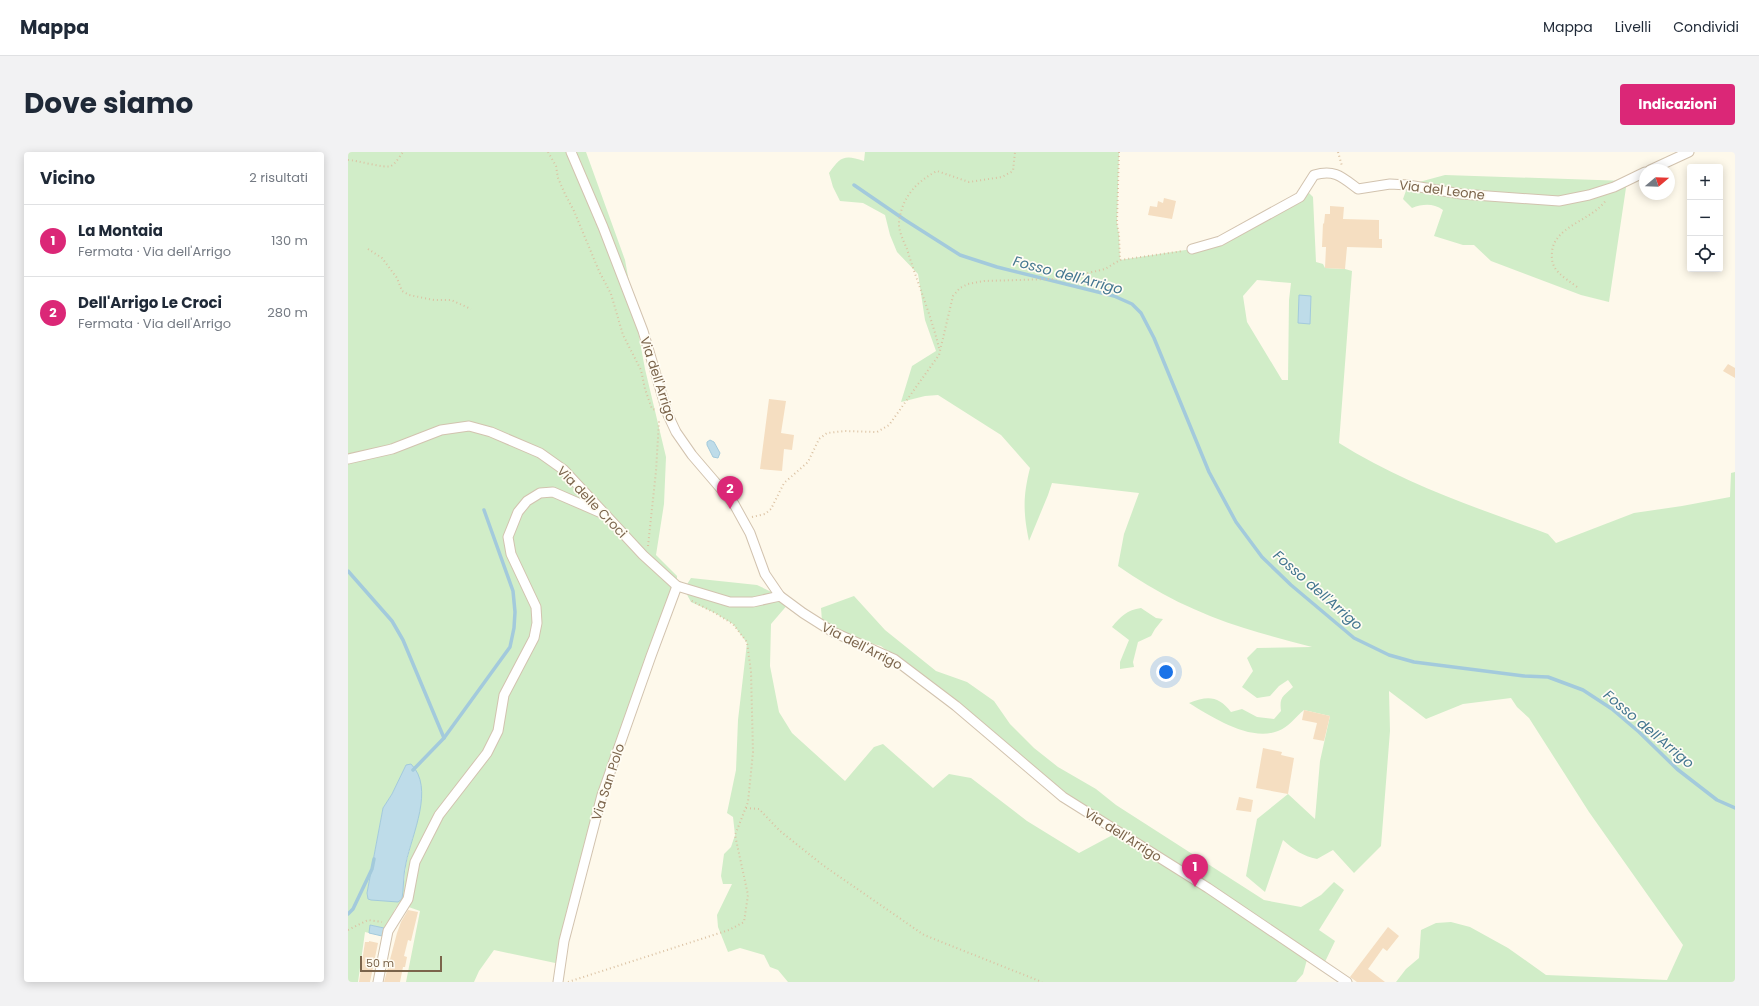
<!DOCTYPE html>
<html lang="it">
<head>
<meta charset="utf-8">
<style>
  :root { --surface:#fff; --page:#f2f2f3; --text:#1f2937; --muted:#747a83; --line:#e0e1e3; --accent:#db2777 }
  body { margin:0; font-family:Poppins,sans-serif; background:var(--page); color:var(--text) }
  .controls { position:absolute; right:12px; top:12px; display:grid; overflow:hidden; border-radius:4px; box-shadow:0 2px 10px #0003 }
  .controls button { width:36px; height:36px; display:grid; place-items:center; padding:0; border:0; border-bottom:1px solid var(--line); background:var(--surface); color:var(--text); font:20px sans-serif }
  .compass { position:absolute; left:1291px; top:12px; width:36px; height:36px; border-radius:50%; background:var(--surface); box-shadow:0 2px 10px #0003; rotate:71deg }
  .scale { position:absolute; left:12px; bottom:10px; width:82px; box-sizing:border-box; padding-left:4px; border:2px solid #7b644b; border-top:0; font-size:11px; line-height:14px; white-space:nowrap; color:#7b644b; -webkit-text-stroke:3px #fffcf3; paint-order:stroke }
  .you { position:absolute; left:818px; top:520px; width:14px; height:14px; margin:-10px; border:3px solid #fff; border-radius:50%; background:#1a73e8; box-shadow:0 0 0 6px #1a73e833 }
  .badge { display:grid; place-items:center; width:26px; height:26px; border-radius:50%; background:var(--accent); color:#fff; font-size:13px; font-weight:700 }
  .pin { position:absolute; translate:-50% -33px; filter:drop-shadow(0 1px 2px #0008) }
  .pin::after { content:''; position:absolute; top:21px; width:14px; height:12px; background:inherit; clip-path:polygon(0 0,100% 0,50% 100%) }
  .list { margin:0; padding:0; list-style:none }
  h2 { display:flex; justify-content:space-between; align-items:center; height:52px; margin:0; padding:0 16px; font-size:17px }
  h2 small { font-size:13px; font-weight:400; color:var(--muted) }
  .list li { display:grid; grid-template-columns:26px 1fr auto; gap:12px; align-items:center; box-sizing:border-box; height:72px; padding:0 16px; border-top:1px solid var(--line) }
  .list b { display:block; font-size:15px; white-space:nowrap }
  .list p { margin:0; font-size:13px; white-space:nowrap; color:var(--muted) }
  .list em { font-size:13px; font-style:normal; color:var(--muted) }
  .icon { flex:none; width:22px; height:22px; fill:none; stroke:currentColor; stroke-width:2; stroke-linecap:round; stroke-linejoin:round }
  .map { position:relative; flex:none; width:1387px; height:830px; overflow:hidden; border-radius:4px }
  header { display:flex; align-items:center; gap:24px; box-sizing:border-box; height:56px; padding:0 20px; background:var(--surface); border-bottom:1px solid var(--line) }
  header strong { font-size:19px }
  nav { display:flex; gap:22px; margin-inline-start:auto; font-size:14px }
  .intro { display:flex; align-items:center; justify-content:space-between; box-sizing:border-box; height:96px; padding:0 24px }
  h1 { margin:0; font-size:28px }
  .button { padding:10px 18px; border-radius:4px; background:var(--accent); color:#fff; font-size:14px; font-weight:700 }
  main { display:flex; gap:24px; padding:0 24px }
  aside { flex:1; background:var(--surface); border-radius:4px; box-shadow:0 2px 10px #0003 }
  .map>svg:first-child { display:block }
</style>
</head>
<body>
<header>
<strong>Mappa</strong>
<nav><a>Mappa</a><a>Livelli</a><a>Condividi</a></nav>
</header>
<div class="intro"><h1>Dove siamo</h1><a class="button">Indicazioni</a></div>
<main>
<aside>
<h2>Vicino<small>2 risultati</small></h2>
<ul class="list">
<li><span class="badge">1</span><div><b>La Montaia</b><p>Fermata · Via dell'Arrigo</p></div><em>130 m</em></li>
<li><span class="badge">2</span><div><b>Dell'Arrigo Le Croci</b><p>Fermata · Via dell'Arrigo</p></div><em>280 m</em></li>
</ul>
</aside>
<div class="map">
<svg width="1387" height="830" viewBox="0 0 1387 830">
  <rect width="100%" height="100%" fill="#fef9eb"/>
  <!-- green -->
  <g fill="#d1edc8" fill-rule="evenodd">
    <path d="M 0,0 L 238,0 L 277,108 L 297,217 L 318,305 L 316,352 L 308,403 L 329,424 L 329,434 L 254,643 L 212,812 L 146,798 L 131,819 L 126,830 L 58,830 L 72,759 L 52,752 L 47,757 L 34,784 L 35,776 L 23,773 L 21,781 L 17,780 L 10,830 L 0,830 ZM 58,613 L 71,660 L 58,712 L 54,747 L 20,746 L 19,741 L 35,656 L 44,642 Z"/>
    <path d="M 517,0 L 771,0 L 769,71 L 771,83 L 772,108 L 844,97 L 872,89 L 957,37 L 965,45 L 968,110 L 975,112 L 977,116 L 997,117 L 1004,119 L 991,291 C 1056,332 1129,356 1200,382 L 1208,391 L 1286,361 L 1334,354 L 1382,345 L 1383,321 L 1387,320 L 1387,830 L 1048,830 L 1058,817 L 1071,806 L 1073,778 L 1088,771 L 1103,770 L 1122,775 L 1160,796 L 1198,823 L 1319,828 L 1335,793 L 1241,660 L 1181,566 L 1169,555 L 1163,546 L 1115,552 L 1078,567 L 1041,539 L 1042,579 L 1033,694 L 1006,721 L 985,698 L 969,707 C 955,704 946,698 935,688 L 917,740 L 898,724 L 909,667 L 940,642 L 967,667 L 972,609 L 982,564 L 956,558 C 947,565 941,575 930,579 C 902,590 864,565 841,551 C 859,544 870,543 883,560 L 894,557 L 909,565 L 926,567 L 933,559 C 931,544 936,544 945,535 L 940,528 L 931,534 L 922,544 L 909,546 L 894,535 L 905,519 L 899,506 L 909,496 L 964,495 C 941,489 918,483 896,476 C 851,462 808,441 770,414 L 776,382 L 791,341 L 704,331 L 700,343 L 681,389 C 675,360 675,344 682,316 L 653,283 L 590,243 L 577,244 L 553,250 L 564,214 L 588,199 L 577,168 L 570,122 L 549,100 L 542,83 L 537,63 L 515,51 L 492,49 L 485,35 L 481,21 C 492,5 496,2 516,9 ZM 909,128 L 943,131 L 941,148 L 940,228 L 934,228 L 899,170 L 895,144 Z"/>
    <path d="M 1097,23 L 1279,29 L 1261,150 L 1233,143 L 1143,109 L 1126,93 L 1115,93 L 1086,84 L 1095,58 C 1085,51 1075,52 1064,56 L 1055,47 L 1060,33 Z"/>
    <path d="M 343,426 L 409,433 L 432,444 L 441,451 L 423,472 L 422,514 L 431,560 L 444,581 L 497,629 L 526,595 L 535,592 L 585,636 L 601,622 L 623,626 L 679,669 L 731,701 L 774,678 L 727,650 L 618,560 L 533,494 L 491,483 L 474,469 L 473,456 L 506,444 L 537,478 L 588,519 L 619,530 L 646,549 L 662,572 L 686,596 L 710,615 L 748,637 L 768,653 L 916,748 L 953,755 L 973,743 L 986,730 L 996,738 L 971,778 L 987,789 L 975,814 L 960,804 L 955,822 L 948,830 L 440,830 L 430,818 L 422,815 L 416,803 L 392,796 L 380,800 L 370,775 L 369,763 L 384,732 L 375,732 L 373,724 L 376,702 L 383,695 L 387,683 L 385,665 L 379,661 L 388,618 L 390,568 L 399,491 L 385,472 L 367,461 L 343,450 L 336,437 Z"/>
    <path d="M 793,456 L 808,466 L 815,467 L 807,477 L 803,484 L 790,490 L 785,510 L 786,515 L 772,517 L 772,510 L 781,488 L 764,475 C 773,464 779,458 793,456 Z"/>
  </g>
  <!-- water -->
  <g fill="#bedce9" stroke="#a3cadc">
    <path d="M 951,143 L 963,144 L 962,172 L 950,171 Z"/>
    <path d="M 362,288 L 366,290 L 372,301 L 370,306 L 365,305 L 359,293 L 359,290 Z"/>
    <path d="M 63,612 C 87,636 64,682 58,711 C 55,723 56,735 54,747 L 50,750 L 23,748 L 20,747 L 19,741 L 35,656 L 44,642 L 58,613 Z"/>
    <path d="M 22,773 L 36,776 L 34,784 L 21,781 Z"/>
  </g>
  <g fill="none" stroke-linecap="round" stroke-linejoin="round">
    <!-- stream -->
    <g stroke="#a3cadc" stroke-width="3.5">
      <path d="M 506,33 L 557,68 L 612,103 L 649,115 L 766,144 L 784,152 L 793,161 L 806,186 L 861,320 L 888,370 L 914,405 L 943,433 L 1006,486 L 1041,503 L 1066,510 L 1176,524 L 1200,525 L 1235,538 L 1264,557 L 1291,580 L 1329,617 L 1369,648 L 1387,656"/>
      <path d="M 0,419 L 44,469 L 55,488 L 96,586"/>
      <path d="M 65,618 L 96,586 L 162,495 L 166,476 L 167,460 L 165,439 L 136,358"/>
      <path d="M 0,762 L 5,757 L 24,717 L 26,707"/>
    </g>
  </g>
  <!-- building -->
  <g fill="#f5dec1">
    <path d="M 816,46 L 828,49 L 824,67 L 800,63 L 802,54 L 809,55 L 810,49 L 815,51 Z"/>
    <path d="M 982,54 L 996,55 L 995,67 L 1031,68 L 1031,87 L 1034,87 L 1034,96 L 999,95 L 997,117 L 977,116 L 978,95 L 974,95 L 975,71 L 976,72 L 977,62 L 982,62 Z"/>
    <path d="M 1380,212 L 1387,216 L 1387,226 L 1375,219 Z"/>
    <path d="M 421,247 L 438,249 L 433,281 L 446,283 L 444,298 L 436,297 L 434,319 L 412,317 Z"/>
    <path d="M 956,558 L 982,564 L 976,589 L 965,587 L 969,571 L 954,568 Z"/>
    <path d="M 915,596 L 934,600 L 933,603 L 946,606 L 940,642 L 908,636 Z"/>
    <path d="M 891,645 L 905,648 L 903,660 L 888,658 Z"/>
    <path d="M 60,758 L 70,760 L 63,789 L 60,788 L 56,804 L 59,805 L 57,815 L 55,815 L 52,830 L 36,830 L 49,781 L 53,770 Z"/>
    <path d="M 1040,775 L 1051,784 L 1039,799 L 1035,796 L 1020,817 L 1037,830 L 1009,830 L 1002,825 Z"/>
    <path d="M 21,789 L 30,791 L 22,830 L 11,830 L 17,790 L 21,790 Z"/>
  </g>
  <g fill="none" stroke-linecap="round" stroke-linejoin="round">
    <!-- street casing -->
    <g stroke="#d2c3af" stroke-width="11">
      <g id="street">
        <path d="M 223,0 L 255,75 L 295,179 L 320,263 L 328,280 L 344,303 L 386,352 L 402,381 L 417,422 L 432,444 L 455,461 L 485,480 L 546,507 L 608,554 L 715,645 L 860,736 L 999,830"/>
        <path d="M 1302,18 L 1341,0"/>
        <path d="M 844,97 L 872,89 L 952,45 L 966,23 C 987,17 994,25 1010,37 L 1042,32 L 1060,33 L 1113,42 L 1211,49 L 1241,43 L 1266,35 L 1297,20"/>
        <path d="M 0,307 L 44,297 L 93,278 L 121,274 L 143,280 L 192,301 L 216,318 L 295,403 L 329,434 L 382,450 L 405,450 L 432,444"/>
        <path d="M 30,830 L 40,779 L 60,747 L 67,710 L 91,663 L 139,601 L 150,579 L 156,543 L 186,486 L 189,471 L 188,455 L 163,402 L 160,385 L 170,360 L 179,349 L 192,341 L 205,340 L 258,363"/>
        <path d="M 210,830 L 216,789 L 254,643 L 303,504 L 329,434"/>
      </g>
    </g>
    <!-- path -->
    <g stroke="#dbc2a3" stroke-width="2" stroke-dasharray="1 3" stroke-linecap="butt">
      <path d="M 200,0 L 208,14 L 210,26 L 217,42 L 226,59 L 251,119 L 263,142 L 275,183 L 293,218 L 297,237 L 304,257 L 308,258"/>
      <path d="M 771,0 L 769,71 L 771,83 L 772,108"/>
      <path d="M 990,0 L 994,14"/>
      <path d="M 0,8 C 8,8 38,17 43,14 C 48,11 52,4 55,0"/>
      <path d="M 20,97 L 34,106 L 49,126 L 54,139 L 61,143 L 86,148 L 103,148 L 123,157"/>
      <path d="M 1229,135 C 1215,124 1202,119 1204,100 C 1206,74 1245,68 1258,48"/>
      <path d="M 591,196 C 583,163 569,130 559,97 C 556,90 550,78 551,70 C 554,45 568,30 589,19 L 621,30 L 654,25 L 665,19 L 667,0"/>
      <path d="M 404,365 L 417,362 L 423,357 L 436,331 L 460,310 L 471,287 L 479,281 L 497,279 L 529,280 L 541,273 L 591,203 L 605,144 L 612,136 L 620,132 L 636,129 L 704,127 L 728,124 L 757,117 L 772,108 L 835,99"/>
      <path d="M 300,394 L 308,319 L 311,269"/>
      <path d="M 398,656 L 411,657 L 432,679 L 476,714 L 576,783 L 694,830"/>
      <path d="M 0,778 L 20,768 L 34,770"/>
      <path d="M 220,830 L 381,778 L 396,770 L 400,743 L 387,683 L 400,650 L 405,600 L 403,520 L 399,490 L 385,472 L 367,461 L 342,448"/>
    </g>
    <!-- street -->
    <use href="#street" stroke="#fff" stroke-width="9"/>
  </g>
  <g text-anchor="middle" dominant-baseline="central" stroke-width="3.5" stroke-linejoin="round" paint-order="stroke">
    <!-- street labels -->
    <g font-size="13" fill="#7b644b" stroke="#fffcf3">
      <text transform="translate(1094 38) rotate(7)">Via del Leone</text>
      <text transform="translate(310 227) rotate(72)">Via dell'Arrigo</text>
      <text transform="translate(244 350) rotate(46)">Via delle Croci</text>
      <text transform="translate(514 494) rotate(27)">Via dell'Arrigo</text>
      <text transform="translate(260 630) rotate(-72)">Via San Polo</text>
      <text transform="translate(775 683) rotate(32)">Via dell'Arrigo</text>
    </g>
    <!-- water labels -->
    <g font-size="14" font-style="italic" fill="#437690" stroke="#fffcf3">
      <text transform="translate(720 123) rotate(15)">Fosso dell'Arrigo</text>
      <text transform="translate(970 438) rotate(41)">Fosso dell'Arrigo</text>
      <text transform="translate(1301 577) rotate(40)">Fosso dell'Arrigo</text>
    </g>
  </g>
</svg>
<div class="controls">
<button>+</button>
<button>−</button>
<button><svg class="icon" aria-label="locate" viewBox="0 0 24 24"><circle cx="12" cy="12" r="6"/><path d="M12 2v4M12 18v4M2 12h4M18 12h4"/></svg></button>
</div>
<svg class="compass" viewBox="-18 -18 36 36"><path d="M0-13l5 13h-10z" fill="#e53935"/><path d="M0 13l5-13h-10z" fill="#747a83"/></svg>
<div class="scale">50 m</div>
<div class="you"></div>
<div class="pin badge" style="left:847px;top:735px">1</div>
<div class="pin badge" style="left:382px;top:357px">2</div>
</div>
</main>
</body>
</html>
